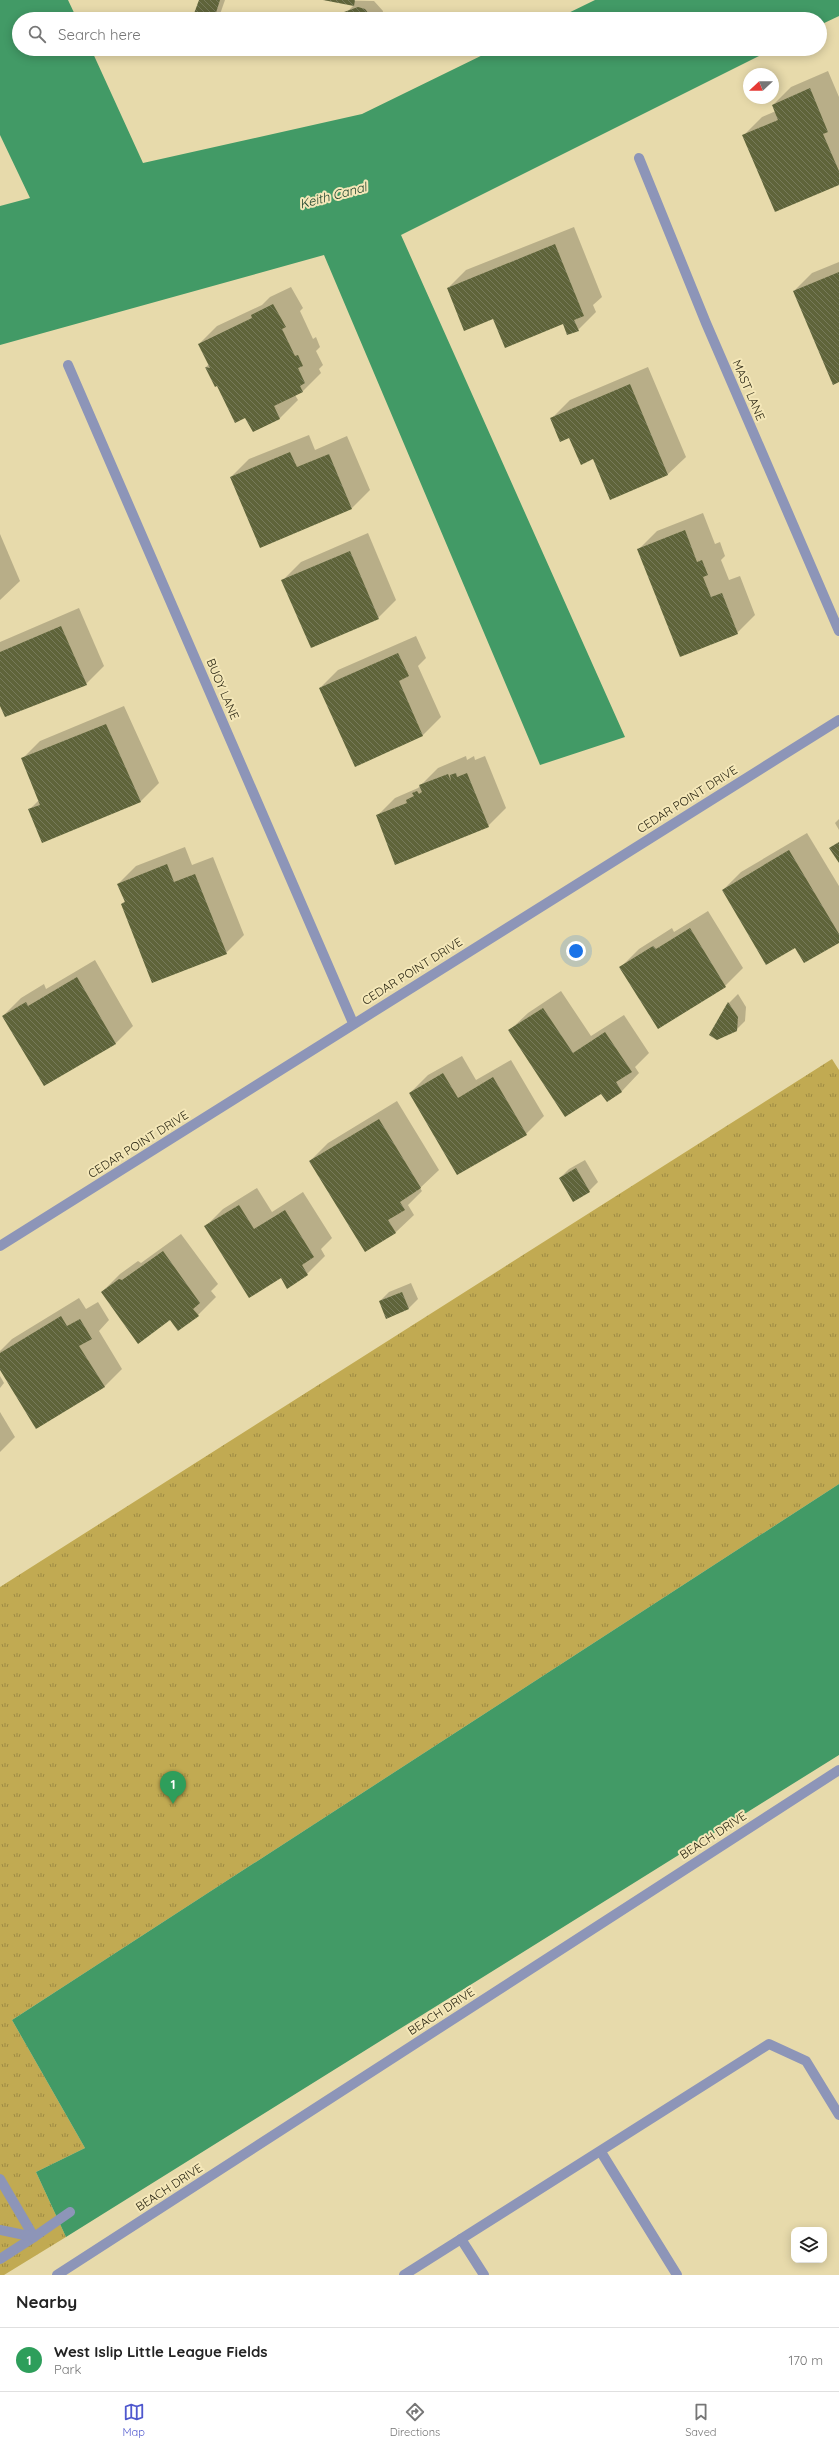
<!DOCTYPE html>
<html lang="en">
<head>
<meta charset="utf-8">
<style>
  :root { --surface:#fff; --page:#f2f2f2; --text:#222; --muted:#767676; --line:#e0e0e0; --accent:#4f58ce }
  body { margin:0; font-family:Quicksand,sans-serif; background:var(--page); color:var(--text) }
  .controls { position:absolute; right:12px; bottom:12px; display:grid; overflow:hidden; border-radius:8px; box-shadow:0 2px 10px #0003 }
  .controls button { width:36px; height:36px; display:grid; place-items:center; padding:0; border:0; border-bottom:1px solid var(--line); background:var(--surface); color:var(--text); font:20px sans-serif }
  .compass { position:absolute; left:743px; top:68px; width:36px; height:36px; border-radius:50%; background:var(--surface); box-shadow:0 2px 10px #0003; rotate:248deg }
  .you { position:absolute; left:576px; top:951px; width:14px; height:14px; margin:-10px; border:3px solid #fff; border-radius:50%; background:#1a73e8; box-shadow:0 0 0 6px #1a73e833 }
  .badge { display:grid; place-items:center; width:26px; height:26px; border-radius:50%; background:var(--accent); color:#fff; font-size:13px; font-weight:700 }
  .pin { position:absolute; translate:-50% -33px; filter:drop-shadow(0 1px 2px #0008) }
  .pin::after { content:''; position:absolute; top:21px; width:14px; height:12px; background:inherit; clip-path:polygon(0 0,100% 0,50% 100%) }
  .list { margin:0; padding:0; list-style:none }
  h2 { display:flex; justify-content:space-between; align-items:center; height:52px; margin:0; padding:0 16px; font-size:17px }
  h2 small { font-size:13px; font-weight:400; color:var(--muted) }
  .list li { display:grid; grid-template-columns:26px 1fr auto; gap:12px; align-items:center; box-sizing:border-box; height:64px; padding:0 16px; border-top:1px solid var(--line) }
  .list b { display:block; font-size:15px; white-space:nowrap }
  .list p { margin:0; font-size:13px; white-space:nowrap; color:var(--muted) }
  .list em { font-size:13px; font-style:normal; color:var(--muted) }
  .icon { flex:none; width:22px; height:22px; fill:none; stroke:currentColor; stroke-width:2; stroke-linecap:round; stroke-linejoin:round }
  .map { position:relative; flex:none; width:839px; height:2275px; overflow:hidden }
  .search { position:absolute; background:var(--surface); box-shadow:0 2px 10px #0003; left:12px; right:12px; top:12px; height:44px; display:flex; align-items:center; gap:10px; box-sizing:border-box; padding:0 14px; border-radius:22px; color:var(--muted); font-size:15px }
  .sheet { height:116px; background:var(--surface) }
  nav { display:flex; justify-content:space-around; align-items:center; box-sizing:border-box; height:56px; border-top:1px solid var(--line); background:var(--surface); font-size:11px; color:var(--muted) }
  nav a { display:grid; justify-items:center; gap:2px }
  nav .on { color:var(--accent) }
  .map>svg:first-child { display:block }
</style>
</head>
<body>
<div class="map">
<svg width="839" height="2275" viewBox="0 0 839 2275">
  <defs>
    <pattern id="grass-tufts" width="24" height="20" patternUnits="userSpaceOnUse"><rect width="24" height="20" fill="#c1aa52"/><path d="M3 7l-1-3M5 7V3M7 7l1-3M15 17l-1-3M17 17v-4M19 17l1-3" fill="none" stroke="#9d8a43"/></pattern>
    <pattern id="building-back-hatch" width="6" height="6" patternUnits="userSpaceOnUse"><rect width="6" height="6" fill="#5f643a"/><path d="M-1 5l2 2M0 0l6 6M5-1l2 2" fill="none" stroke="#777a5a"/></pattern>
  </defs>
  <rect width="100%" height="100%" fill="#e7daab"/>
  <!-- grass -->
  <path fill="url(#grass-tufts)" d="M 832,1059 L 839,1070 L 839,1484 L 12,2020 L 85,2148 L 36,2172 L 66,2237 L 4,2275 L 0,2275 L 0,1587 Z"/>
  <!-- water -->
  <g fill="#429a66">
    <path d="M 0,0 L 68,0 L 77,19 L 19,19 L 19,49 L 91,49 L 143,163 L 362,114 L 495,49 L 773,49 L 401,235 L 625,737 L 540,765 L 324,255 L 0,345 L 0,206 L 30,198 L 0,135 Z"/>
    <path d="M 595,0 L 839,0 L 839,16 L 820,25 L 820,19 L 556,19 Z"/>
    <path d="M 839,1484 L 839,1755 L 66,2237 L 36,2172 L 85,2148 L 12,2020 Z"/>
  </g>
  <!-- shadow -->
  <g fill="#0003">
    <path d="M 200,0 L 225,0 L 219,17 L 193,19 Z"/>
    <path d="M 324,0 L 374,1 L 383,11 L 382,19 L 340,19 L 354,5 Z"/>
    <path d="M 828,71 L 839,97 L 839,184 L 744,135 L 762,117 L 776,111 L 773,105 L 791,87 Z"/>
    <path d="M 574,227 L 602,297 L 593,305 L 596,312 L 578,330 L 564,323 L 494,318 L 448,288 L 466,270 Z"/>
    <path d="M 839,262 L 839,381 L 794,291 L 812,273 Z"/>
    <path d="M 291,287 L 303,308 L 300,311 L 313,339 L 316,337 L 320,347 L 316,351 L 323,365 L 319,369 L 321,373 L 303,391 L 295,395 L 298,400 L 280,418 L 253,431 L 246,417 L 218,385 L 216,386 L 206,367 L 209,364 L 199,344 L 217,326 L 262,305 L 270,297 Z"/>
    <path d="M 648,367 L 686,457 L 668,474 L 611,498 L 594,458 L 552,418 L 570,400 Z"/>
    <path d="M 309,435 L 315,450 L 347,436 L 370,490 L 352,508 L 231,477 L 249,459 Z"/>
    <path d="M 703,513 L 715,544 L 720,542 L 725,556 L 721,560 L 729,580 L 740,576 L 755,615 L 737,633 L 639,549 L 657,531 Z"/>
    <path d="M 368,533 L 396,600 L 378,618 L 283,580 L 301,562 Z"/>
    <path d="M 0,534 L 20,581 L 0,600 Z"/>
    <path d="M 79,608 L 104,666 L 86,684 L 0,703 L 0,642 Z"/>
    <path d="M 416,636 L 426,658 L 418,666 L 441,717 L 423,735 L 355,765 L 320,688 L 338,670 Z"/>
    <path d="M 124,706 L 159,783 L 141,801 L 29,810 L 39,800 L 22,759 L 40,741 Z"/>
    <path d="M 466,756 L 467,760 L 474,756 L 475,760 L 485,756 L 506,808 L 488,826 L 377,816 L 395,798 L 418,788 L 438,768 Z"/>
    <path d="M 839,819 L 839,830 L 835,823 Z"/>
    <path d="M 807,833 L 839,886 L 839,942 L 795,947 L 723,890 L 741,872 Z"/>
    <path d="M 185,847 L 192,865 L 213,857 L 244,935 L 226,953 L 122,904 L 125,901 L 118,884 L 136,866 Z"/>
    <path d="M 708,911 L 743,968 L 725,986 L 659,1028 L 621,967 L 639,949 L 672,928 L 674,932 Z"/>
    <path d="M 95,960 L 133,1026 L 115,1044 L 3,1016 L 21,998 L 44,984 L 46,989 Z"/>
    <path d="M 561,991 L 591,1036 L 624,1015 L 649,1053 L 635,1067 L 639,1073 L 622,1091 L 607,1101 L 601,1093 L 510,1030 L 528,1013 Z"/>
    <path d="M 738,994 L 746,1007 L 745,1021 L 736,1030 L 710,1035 L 729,1003 Z"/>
    <path d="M 462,1056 L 476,1080 L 511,1060 L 544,1116 L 526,1134 L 410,1093 L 428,1075 Z"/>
    <path d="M 397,1101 L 439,1170 L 420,1188 L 422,1191 L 408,1205 L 414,1215 L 396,1232 L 365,1251 L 310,1161 L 328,1143 Z"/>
    <path d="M 585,1160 L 598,1182 L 589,1191 L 560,1178 L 569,1169 Z"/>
    <path d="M 257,1188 L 272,1212 L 303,1192 L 332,1238 L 321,1249 L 325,1256 L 307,1274 L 281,1277 L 205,1227 L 223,1209 Z"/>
    <path d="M 181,1234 L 218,1284 L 211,1291 L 216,1297 L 198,1315 L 170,1319 L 102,1292 L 120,1274 L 138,1261 L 141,1263 Z"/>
    <path d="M 411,1283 L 418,1299 L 409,1308 L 386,1317 L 380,1301 L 389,1292 Z"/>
    <path d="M 79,1298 L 86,1309 L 98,1302 L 109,1320 L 99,1331 L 122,1369 L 104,1387 L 0,1368 L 0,1351 L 12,1339 Z"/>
    <path d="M 0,1376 L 4,1383 L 0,1388 Z"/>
    <path d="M 0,1412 L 15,1437 L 0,1452 Z"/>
  </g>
  <!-- building -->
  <g fill="url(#building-back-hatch)">
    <path d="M 199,0 L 220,0 L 214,19 L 192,19 Z"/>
    <path d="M 323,0 L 355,0 L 354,6 Z"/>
    <path d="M 358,7 L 365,9 L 373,19 L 339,19 L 344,12 Z"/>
    <path d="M 810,88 L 828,132 L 823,134 L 839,171 L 839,185 L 775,212 L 742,135 L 778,120 L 772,105 Z"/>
    <path d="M 555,244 L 584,316 L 574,320 L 579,331 L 567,335 L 563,324 L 505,348 L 493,319 L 464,331 L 447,288 Z"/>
    <path d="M 839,272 L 839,382 L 833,385 L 793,291 Z"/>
    <path d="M 273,304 L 286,327 L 282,329 L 295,356 L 298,355 L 303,366 L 298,368 L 305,383 L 300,386 L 303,392 L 274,406 L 280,419 L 253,432 L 245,418 L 235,423 L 217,386 L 215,387 L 205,367 L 210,368 L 198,344 L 252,318 L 251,315 Z"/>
    <path d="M 630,384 L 668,475 L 610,500 L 593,459 L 581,465 L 569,438 L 560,442 L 550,418 Z"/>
    <path d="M 290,452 L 297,467 L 329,454 L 352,509 L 260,548 L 230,477 Z"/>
    <path d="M 685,530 L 697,562 L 702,560 L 708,575 L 703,577 L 711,597 L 722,593 L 738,634 L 680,657 L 637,549 Z"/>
    <path d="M 350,551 L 379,619 L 311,648 L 281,580 Z"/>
    <path d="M 61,626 L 87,685 L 5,717 L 0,706 L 0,652 Z"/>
    <path d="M 398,653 L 409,676 L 399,681 L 423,736 L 355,767 L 319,688 Z"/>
    <path d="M 106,724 L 141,802 L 42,843 L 28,809 L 40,805 L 21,758 Z"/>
    <path d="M 456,773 L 457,777 L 467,773 L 489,827 L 395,865 L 376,815 L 407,803 L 406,800 L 414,796 L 412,793 L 417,791 L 419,794 L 422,792 L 419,785 L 448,774 L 451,781 L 450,775 Z"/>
    <path d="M 839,842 L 839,863 L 829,848 Z"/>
    <path d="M 789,850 L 839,934 L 839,943 L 804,963 L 795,948 L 766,965 L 722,890 Z"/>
    <path d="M 167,864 L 174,882 L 195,874 L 227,954 L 152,983 L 121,904 L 125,902 L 117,884 Z"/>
    <path d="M 690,928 L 726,987 L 658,1029 L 619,967 L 653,946 L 656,949 Z"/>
    <path d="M 77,977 L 116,1044 L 44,1086 L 2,1016 L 26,1002 L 28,1006 Z"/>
    <path d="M 728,1002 L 738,1017 L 737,1031 L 717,1040 L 709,1035 Z"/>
    <path d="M 543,1008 L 573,1053 L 605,1032 L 632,1072 L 616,1082 L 622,1092 L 607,1102 L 601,1094 L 565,1117 L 508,1030 Z"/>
    <path d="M 443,1073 L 458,1098 L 493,1077 L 527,1135 L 457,1175 L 409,1093 Z"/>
    <path d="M 379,1119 L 421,1188 L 400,1202 L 405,1210 L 388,1220 L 396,1233 L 365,1252 L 309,1161 Z"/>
    <path d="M 576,1168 L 590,1192 L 573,1202 L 559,1178 Z"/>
    <path d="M 239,1205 L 254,1229 L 285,1210 L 314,1257 L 302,1265 L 308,1275 L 287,1289 L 281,1278 L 249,1298 L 204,1226 Z"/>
    <path d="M 163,1251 L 200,1303 L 193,1309 L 199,1316 L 178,1331 L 170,1320 L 138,1344 L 101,1292 L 119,1279 L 122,1280 Z"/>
    <path d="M 402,1292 L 409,1309 L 386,1319 L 379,1301 Z"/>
    <path d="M 61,1316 L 67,1326 L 80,1319 L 92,1339 L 79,1346 L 105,1387 L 36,1429 L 0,1370 L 0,1353 Z"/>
  </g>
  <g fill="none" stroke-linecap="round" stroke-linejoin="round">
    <!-- lane -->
    <g stroke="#8d95b8" stroke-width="10">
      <path d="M 601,2152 L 677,2275"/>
      <path d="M 0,2179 L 34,2237 L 0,2259"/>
      <path d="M 0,2230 L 34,2237 L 70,2212"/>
      <path d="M 461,2239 L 769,2044 L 806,2061 L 839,2115"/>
      <path d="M 404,2275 L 461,2239 L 484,2275"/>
    </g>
    <!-- street -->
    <g stroke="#8d95b8" stroke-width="10">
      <path d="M 639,158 L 706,323 L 839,631"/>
      <path d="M 68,365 L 353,1023"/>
      <path d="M 0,1246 L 839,720"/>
      <path d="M 57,2275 L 839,1770"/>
    </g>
  </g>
  <g text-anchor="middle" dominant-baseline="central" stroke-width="4" stroke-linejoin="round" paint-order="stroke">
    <!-- street labels -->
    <g font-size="12" fill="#292512" stroke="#f4e7b8">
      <text transform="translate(749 390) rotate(67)">MAST LANE</text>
      <text transform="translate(223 689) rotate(67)">BUOY LANE</text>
      <text transform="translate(687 799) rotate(-32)">CEDAR POINT DRIVE</text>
      <text transform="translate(412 971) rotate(-32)">CEDAR POINT DRIVE</text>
      <text transform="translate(138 1144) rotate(-32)">CEDAR POINT DRIVE</text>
      <text transform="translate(713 1835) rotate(-33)">BEACH DRIVE</text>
      <text transform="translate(441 2011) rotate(-33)">BEACH DRIVE</text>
      <text transform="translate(169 2187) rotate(-33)">BEACH DRIVE</text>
    </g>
    <!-- water labels -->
    <g font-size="13" font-style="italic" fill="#1e432c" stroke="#f4e7b8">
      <text transform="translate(333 195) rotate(-15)">Keith Canal</text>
    </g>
  </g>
</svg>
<div class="controls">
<button><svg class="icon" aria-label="layers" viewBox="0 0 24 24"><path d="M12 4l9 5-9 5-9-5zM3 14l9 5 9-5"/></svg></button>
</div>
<svg class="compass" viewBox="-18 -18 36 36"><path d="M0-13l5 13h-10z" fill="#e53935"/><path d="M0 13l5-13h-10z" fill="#767676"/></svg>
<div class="you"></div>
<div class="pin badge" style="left:173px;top:1804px;background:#2e9e5b">1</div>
<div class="search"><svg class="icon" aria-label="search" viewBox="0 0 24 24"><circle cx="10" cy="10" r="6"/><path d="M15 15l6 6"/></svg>Search here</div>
</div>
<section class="sheet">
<h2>Nearby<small></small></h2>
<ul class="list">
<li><span class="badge" style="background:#2e9e5b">1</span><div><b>West Islip Little League Fields</b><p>Park</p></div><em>170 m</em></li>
</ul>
</section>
<nav>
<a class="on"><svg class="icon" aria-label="map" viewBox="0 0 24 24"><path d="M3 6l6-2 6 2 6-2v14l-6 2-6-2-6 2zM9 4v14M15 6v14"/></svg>Map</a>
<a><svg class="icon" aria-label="directions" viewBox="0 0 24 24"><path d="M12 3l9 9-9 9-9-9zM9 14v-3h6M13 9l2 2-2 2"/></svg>Directions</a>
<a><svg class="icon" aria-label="saved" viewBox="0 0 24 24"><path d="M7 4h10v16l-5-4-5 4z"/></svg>Saved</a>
</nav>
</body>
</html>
